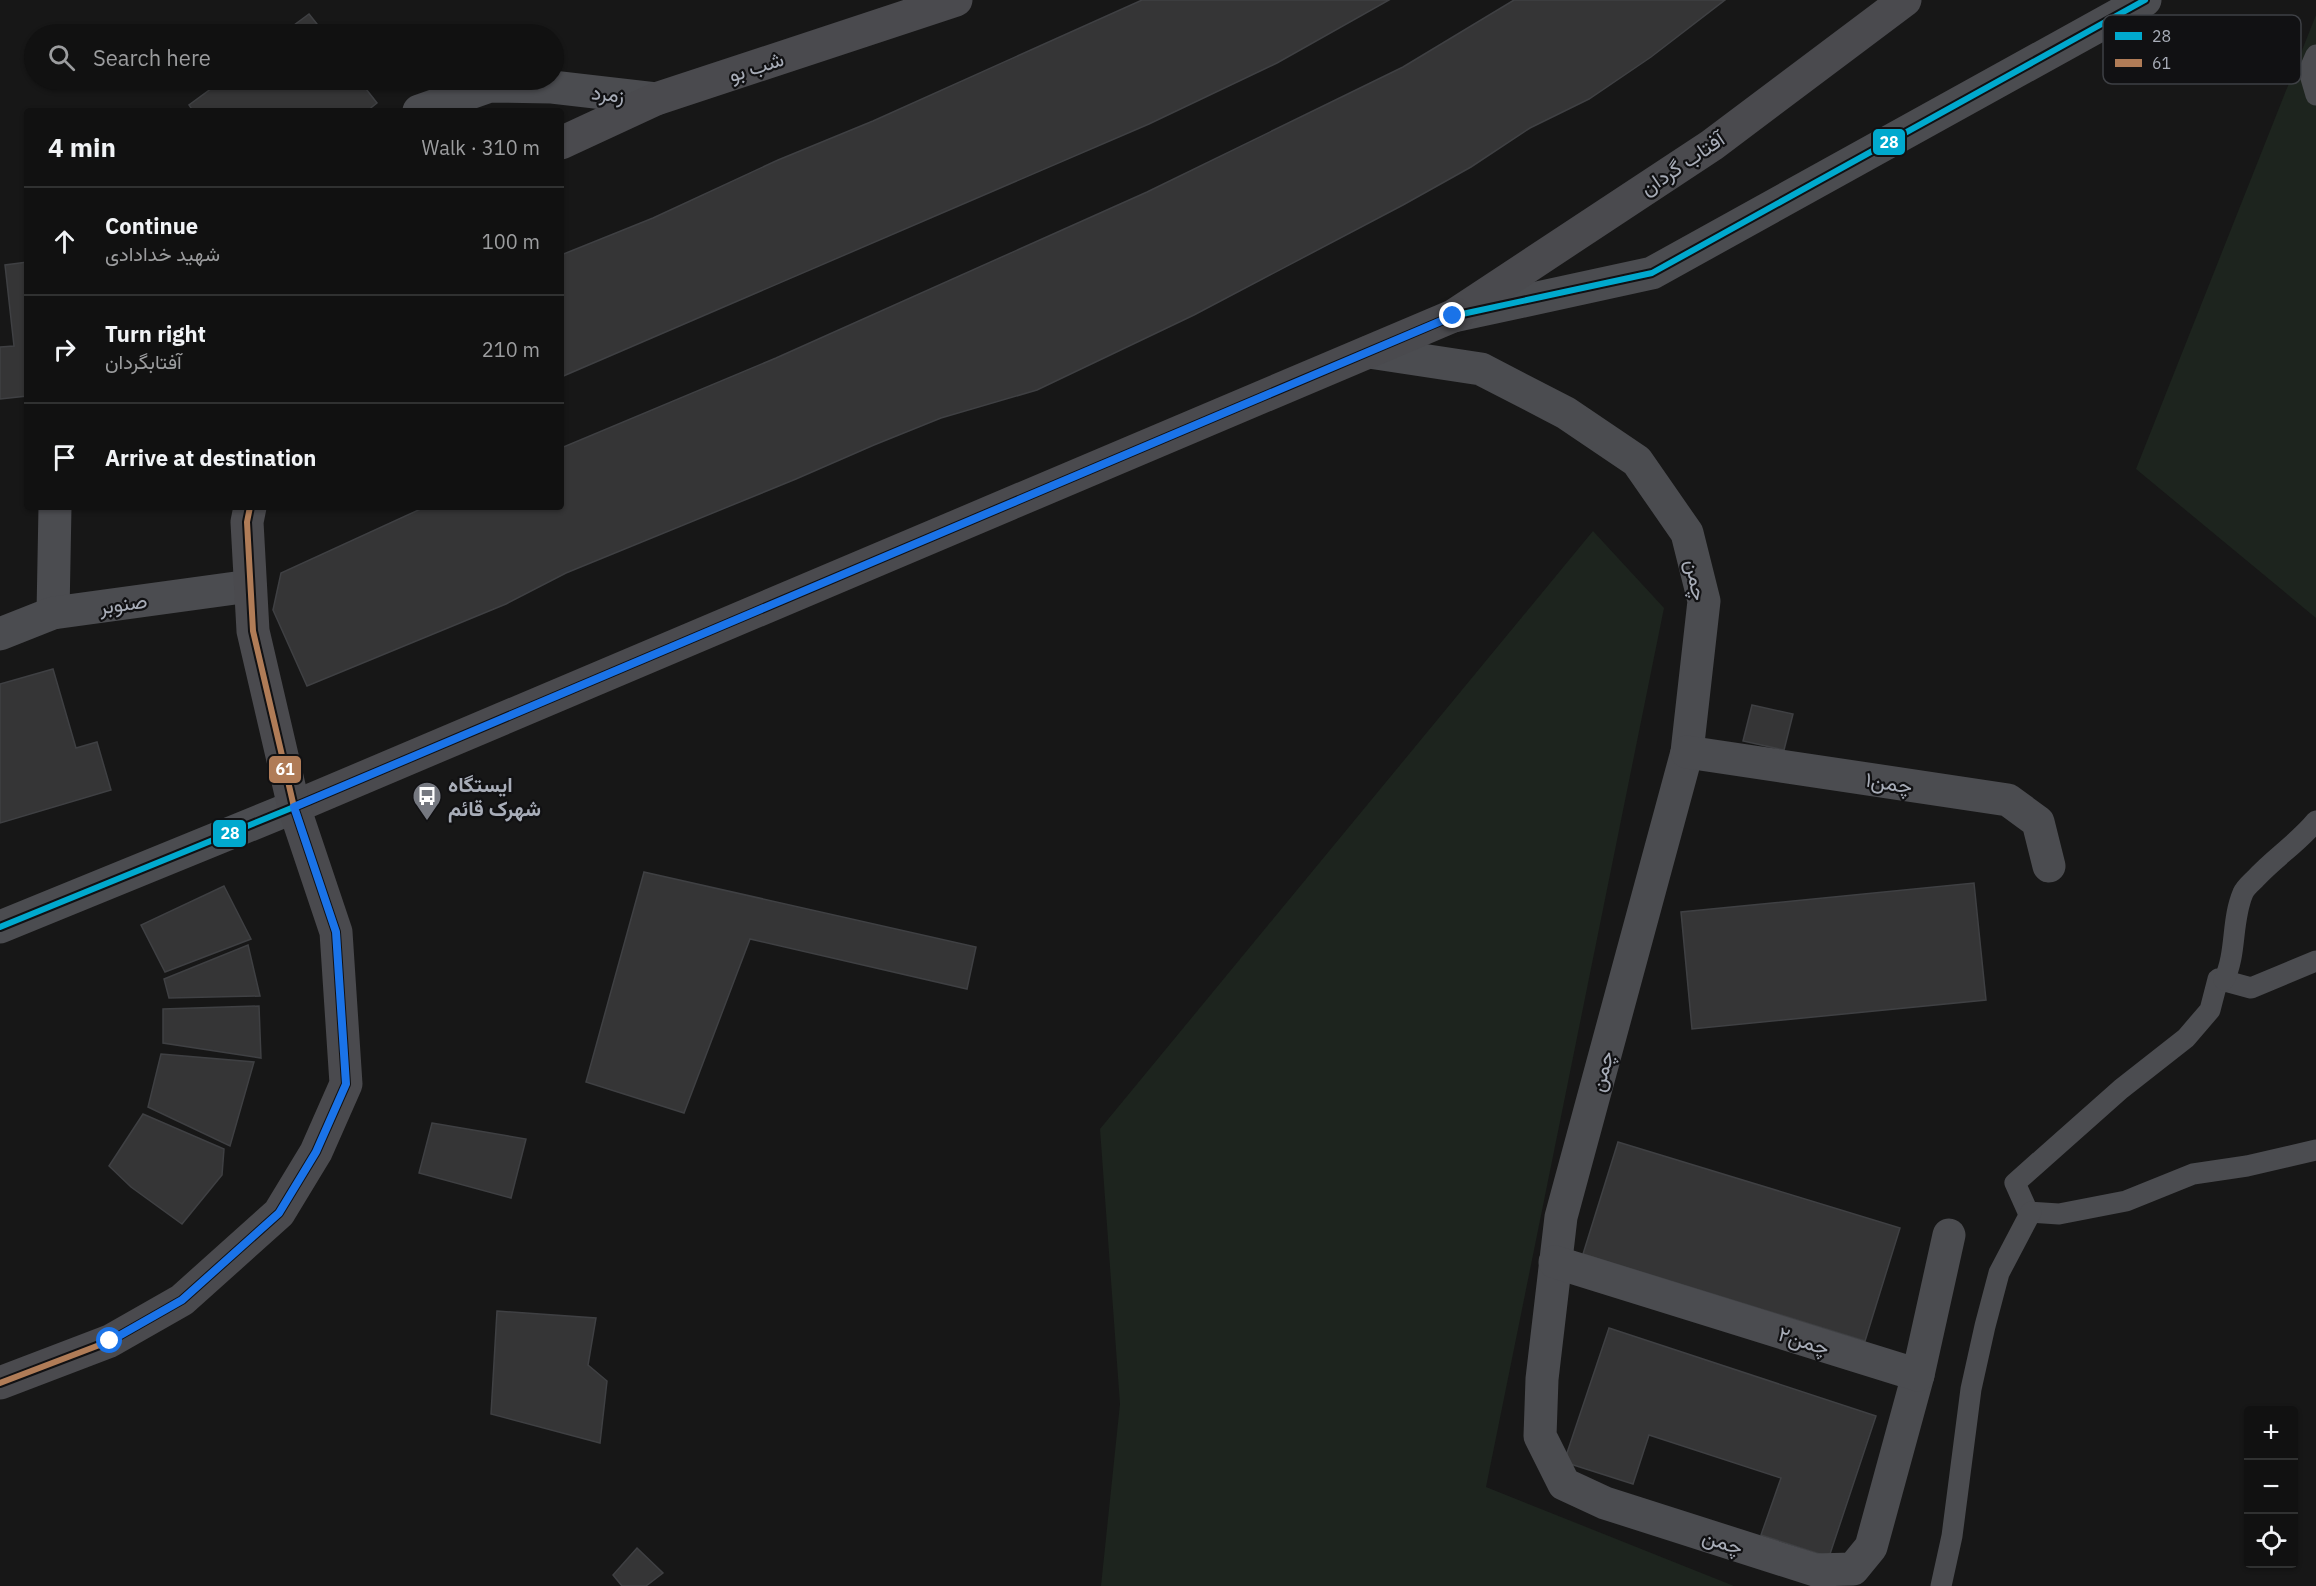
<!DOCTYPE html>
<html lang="en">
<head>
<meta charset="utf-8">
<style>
  :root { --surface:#111; --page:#1a1a1a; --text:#f1f3f6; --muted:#9c9d9f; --line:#303131 }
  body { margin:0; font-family:"IBM Plex Sans",Vazirmatn,sans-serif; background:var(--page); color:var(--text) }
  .controls { position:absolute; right:18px; bottom:18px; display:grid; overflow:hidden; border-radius:6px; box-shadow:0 2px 4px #0004 }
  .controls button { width:54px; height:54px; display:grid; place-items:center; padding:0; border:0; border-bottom:2px solid var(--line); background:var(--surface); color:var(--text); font:30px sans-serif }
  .stop { position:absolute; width:18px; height:18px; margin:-14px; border:4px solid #1a73e8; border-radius:50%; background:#fff }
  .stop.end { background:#1a73e8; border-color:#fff; box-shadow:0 2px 6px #0008 }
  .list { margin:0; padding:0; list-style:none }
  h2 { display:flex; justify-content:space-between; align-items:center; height:78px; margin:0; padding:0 24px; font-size:26px }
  h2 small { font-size:20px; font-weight:400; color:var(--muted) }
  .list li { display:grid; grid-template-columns:39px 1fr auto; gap:18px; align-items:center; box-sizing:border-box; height:108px; padding:0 24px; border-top:2px solid var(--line) }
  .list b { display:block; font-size:22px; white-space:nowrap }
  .list p { margin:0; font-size:20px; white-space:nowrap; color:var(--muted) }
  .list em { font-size:20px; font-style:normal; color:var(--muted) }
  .icon { flex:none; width:33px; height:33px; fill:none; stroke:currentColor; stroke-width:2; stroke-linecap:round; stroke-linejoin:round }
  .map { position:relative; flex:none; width:2316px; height:1586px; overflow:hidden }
  .search { position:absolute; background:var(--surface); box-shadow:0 2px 4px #0004; left:24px; top:24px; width:540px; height:66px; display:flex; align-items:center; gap:15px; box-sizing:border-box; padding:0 21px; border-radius:33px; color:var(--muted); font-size:22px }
  .panel { position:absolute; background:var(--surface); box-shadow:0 2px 4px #0004; left:24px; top:108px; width:540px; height:402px; border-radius:6px }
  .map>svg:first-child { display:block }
</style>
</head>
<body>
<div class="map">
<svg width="2316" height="1586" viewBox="0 0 2316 1586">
  <rect width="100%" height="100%" fill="#171717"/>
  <!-- green -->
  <g fill="#1d241e">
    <path d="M 2316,15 L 2316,618 L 2136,469 Z"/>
    <path d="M 1593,531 L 1664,608 L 1486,1487 L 1734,1586 L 1101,1586 L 1120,1404 L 1100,1129 Z"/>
  </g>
  <!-- building -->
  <g fill="#353536" stroke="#3f4043" stroke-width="1.5">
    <path d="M 1142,0 L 1389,0 L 1277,63 L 1149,124 L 561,377 L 561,255 L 653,218 L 778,160 L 873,121 Z"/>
    <path d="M 1514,0 L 1725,0 L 1651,57 L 1589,99 L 1530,128 L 1471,167 L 1403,205 L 1194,315 L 1037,390 L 941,418 L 874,445 L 796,479 L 566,573 L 506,604 L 307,686 L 273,610 L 281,573 L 425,507 L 561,507 L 561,448 L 776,358 L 1147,192 L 1403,67 Z"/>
    <path d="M 309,14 L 325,34 L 282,34 Z"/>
    <path d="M 223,80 L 359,80 L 377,103 L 367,111 L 193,111 L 189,105 Z"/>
    <path d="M 27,262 L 27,396 L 0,399 L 0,347 L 14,346 L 5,265 Z"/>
    <path d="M 53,669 L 76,748 L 97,742 L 111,790 L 0,823 L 0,684 Z"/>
    <path d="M 1752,705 L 1793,714 L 1784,750 L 1743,741 Z"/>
    <path d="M 644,872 L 976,947 L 967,989 L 750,939 L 684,1113 L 586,1082 Z"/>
    <path d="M 1974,883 L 1986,1000 L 1692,1029 L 1681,912 Z"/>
    <path d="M 224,886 L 251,939 L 165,972 L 141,925 Z"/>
    <path d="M 248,945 L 260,996 L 169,998 L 164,979 Z"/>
    <path d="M 259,1006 L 261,1058 L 163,1043 L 163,1009 Z"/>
    <path d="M 161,1054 L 254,1062 L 230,1146 L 148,1107 Z"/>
    <path d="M 143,1114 L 224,1149 L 222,1175 L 182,1224 L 131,1187 L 109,1166 Z"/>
    <path d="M 432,1123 L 526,1139 L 511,1198 L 419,1173 Z"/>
    <path d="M 1618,1142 L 1900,1228 L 1865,1341 L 1583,1254 Z"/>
    <path d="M 497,1311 L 596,1318 L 588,1365 L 607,1381 L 600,1443 L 491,1414 Z"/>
    <path d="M 1609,1328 L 1876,1416 L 1829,1557 L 1761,1535 L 1781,1478 L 1649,1435 L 1633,1484 L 1564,1462 Z"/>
    <path d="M 637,1548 L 663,1573 L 646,1586 L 622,1586 L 613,1575 Z"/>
  </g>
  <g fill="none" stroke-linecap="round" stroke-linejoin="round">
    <!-- lane -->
    <g stroke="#4b4c50" stroke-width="21">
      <path d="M 2316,55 L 2309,71 L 2316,95"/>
      <path d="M 2316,961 L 2251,988 L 2218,979 L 2210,1010 L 2186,1038 L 2121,1089 L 2015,1183 L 2028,1212 L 2059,1214 L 2126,1201 L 2193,1174 L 2247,1166 L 2316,1150"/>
      <path d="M 2224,980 C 2237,953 2231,921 2243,893 C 2245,888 2251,883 2255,879 C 2274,858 2298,843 2316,821"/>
      <path d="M 1941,1586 L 1952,1536 L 1971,1389 L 1985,1326 L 1999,1273 L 2031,1212"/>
    </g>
    <!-- street -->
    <g stroke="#4b4c50" stroke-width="33">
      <path d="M 419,111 L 490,86 L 552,87 L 656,99"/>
      <path d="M 1454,316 L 1652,273 L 2145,0"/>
      <path d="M 1369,352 L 1481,369 L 1566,413 L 1637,461 L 1687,533 L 1704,601 L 1687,752 L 1561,1217 L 1542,1379 L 1540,1436 L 1564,1484 L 1605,1503 L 1815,1570 L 1853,1569 L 1871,1547 L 1918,1375"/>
      <path d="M 53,613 L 55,507"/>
      <path d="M 0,634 L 53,613 L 250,586"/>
      <path d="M 1687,752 L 2008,800 L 2038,822 L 2049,866"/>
      <path d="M 0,927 L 294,807"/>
      <path d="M 1555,1262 L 1918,1375 L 1949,1235"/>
    </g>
    <!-- secondary -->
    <g stroke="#4a4a4e" stroke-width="33">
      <path d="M 561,143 L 656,99 L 956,0"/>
      <path d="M 294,807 L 1453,316 L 1712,145 L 1905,0"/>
      <path d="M 0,1383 L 110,1341 L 182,1300 L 279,1213 L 316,1152 L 346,1084 L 336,932 L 294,807 L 253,631 L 247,522 L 250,507"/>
    </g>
    <!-- bus-1 casing -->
    <g stroke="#111113" stroke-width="10">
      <path id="bus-1" d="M 0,927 L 294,807 L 1453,316 L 1652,273 L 2145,0"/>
    </g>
    <!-- bus-2 casing -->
    <g stroke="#111113" stroke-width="10">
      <path id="bus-2" d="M 0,1383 L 110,1341 L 182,1300 L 279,1213 L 316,1152 L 346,1084 L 336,932 L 294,807 L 253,631 L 247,522 L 250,507"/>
    </g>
    <!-- bus-1 -->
    <use href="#bus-1" stroke="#00a9ce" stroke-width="6"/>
    <!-- bus-2 -->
    <use href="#bus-2" stroke="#b07c57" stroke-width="6"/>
  </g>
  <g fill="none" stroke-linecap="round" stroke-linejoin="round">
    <!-- route -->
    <path stroke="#1a73e8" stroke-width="8" d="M 110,1341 L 182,1300 L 279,1213 L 316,1152 L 346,1084 L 336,932 L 294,807 L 1453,316"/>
  </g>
  <!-- icons -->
  <defs>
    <g id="bus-pin" transform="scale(1.5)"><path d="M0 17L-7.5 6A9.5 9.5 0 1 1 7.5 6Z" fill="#757880" stroke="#111113"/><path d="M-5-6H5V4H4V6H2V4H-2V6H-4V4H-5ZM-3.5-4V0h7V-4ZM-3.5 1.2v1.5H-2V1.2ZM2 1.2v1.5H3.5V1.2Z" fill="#fff"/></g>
  </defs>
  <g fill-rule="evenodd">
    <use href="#bus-pin" x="427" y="796"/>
  </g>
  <g text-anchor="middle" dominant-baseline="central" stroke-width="4.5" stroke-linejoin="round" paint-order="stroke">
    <!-- street labels -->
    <g font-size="21" fill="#a8adb8" stroke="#111113">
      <text transform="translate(756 66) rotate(-18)">شب بو</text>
      <text transform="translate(608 93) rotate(6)">زمرد</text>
      <text transform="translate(1682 163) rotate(-34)">آفتاب گردان</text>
      <text transform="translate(1697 580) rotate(80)">چمن</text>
      <text transform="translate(123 603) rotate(-8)">صنوبر</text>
      <text transform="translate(1889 782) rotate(9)">چمن۱</text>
      <text transform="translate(1601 1071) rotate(-75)">چمن</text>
      <text transform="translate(1804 1340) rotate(17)">چمن۲</text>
      <text transform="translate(1723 1541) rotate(18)">چمن</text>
    </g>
    <!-- poi labels -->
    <g font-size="21" font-weight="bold" fill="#a8adb8" stroke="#111113" text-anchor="start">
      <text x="448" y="784">ایستگاه<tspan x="448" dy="24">شهرک قائم</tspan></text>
    </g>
  </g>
  <!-- legend -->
  <rect x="2103" y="15" width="198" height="69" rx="9" fill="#111113" stroke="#3e4045" stroke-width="1.5"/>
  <rect x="2115" y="32" width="27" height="8" fill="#00a9ce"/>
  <rect x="2115" y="59" width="27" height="8" fill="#b07c57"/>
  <g font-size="16" fill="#a8adb8">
    <text x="2152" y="42">28</text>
    <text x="2152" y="69">61</text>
  </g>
  <g stroke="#111113" stroke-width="2">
    <rect x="1872" y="128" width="34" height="28" rx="6" fill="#00a9ce"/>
    <rect x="268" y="755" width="34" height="29" rx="6" fill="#b07c57"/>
    <rect x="212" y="819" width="35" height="29" rx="6" fill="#00a9ce"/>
  </g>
  <g font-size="16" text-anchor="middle" font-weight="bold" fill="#fff">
    <text x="1889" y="148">28</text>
    <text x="285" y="775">61</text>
    <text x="230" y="839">28</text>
  </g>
</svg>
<div class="controls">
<button>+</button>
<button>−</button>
<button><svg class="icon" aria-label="locate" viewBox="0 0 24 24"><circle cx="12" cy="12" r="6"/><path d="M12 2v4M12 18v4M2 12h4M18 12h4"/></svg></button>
</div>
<div class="stop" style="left:110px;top:1341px"></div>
<div class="stop end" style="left:1453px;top:316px"></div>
<div class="search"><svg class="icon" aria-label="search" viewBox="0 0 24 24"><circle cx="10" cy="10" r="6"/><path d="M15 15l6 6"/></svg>Search here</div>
<section class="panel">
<h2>4 min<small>Walk · 310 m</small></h2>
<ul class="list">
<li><svg class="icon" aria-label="ahead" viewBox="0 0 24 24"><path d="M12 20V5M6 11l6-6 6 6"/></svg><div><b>Continue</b><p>شهید خدادادی</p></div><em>100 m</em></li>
<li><svg class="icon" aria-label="right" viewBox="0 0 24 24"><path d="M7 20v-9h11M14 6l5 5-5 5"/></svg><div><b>Turn right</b><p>آفتابگردان</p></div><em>210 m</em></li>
<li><svg class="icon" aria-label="arrive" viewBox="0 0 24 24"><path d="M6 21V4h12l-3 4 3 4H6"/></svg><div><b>Arrive at destination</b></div></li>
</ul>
</section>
</div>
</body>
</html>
